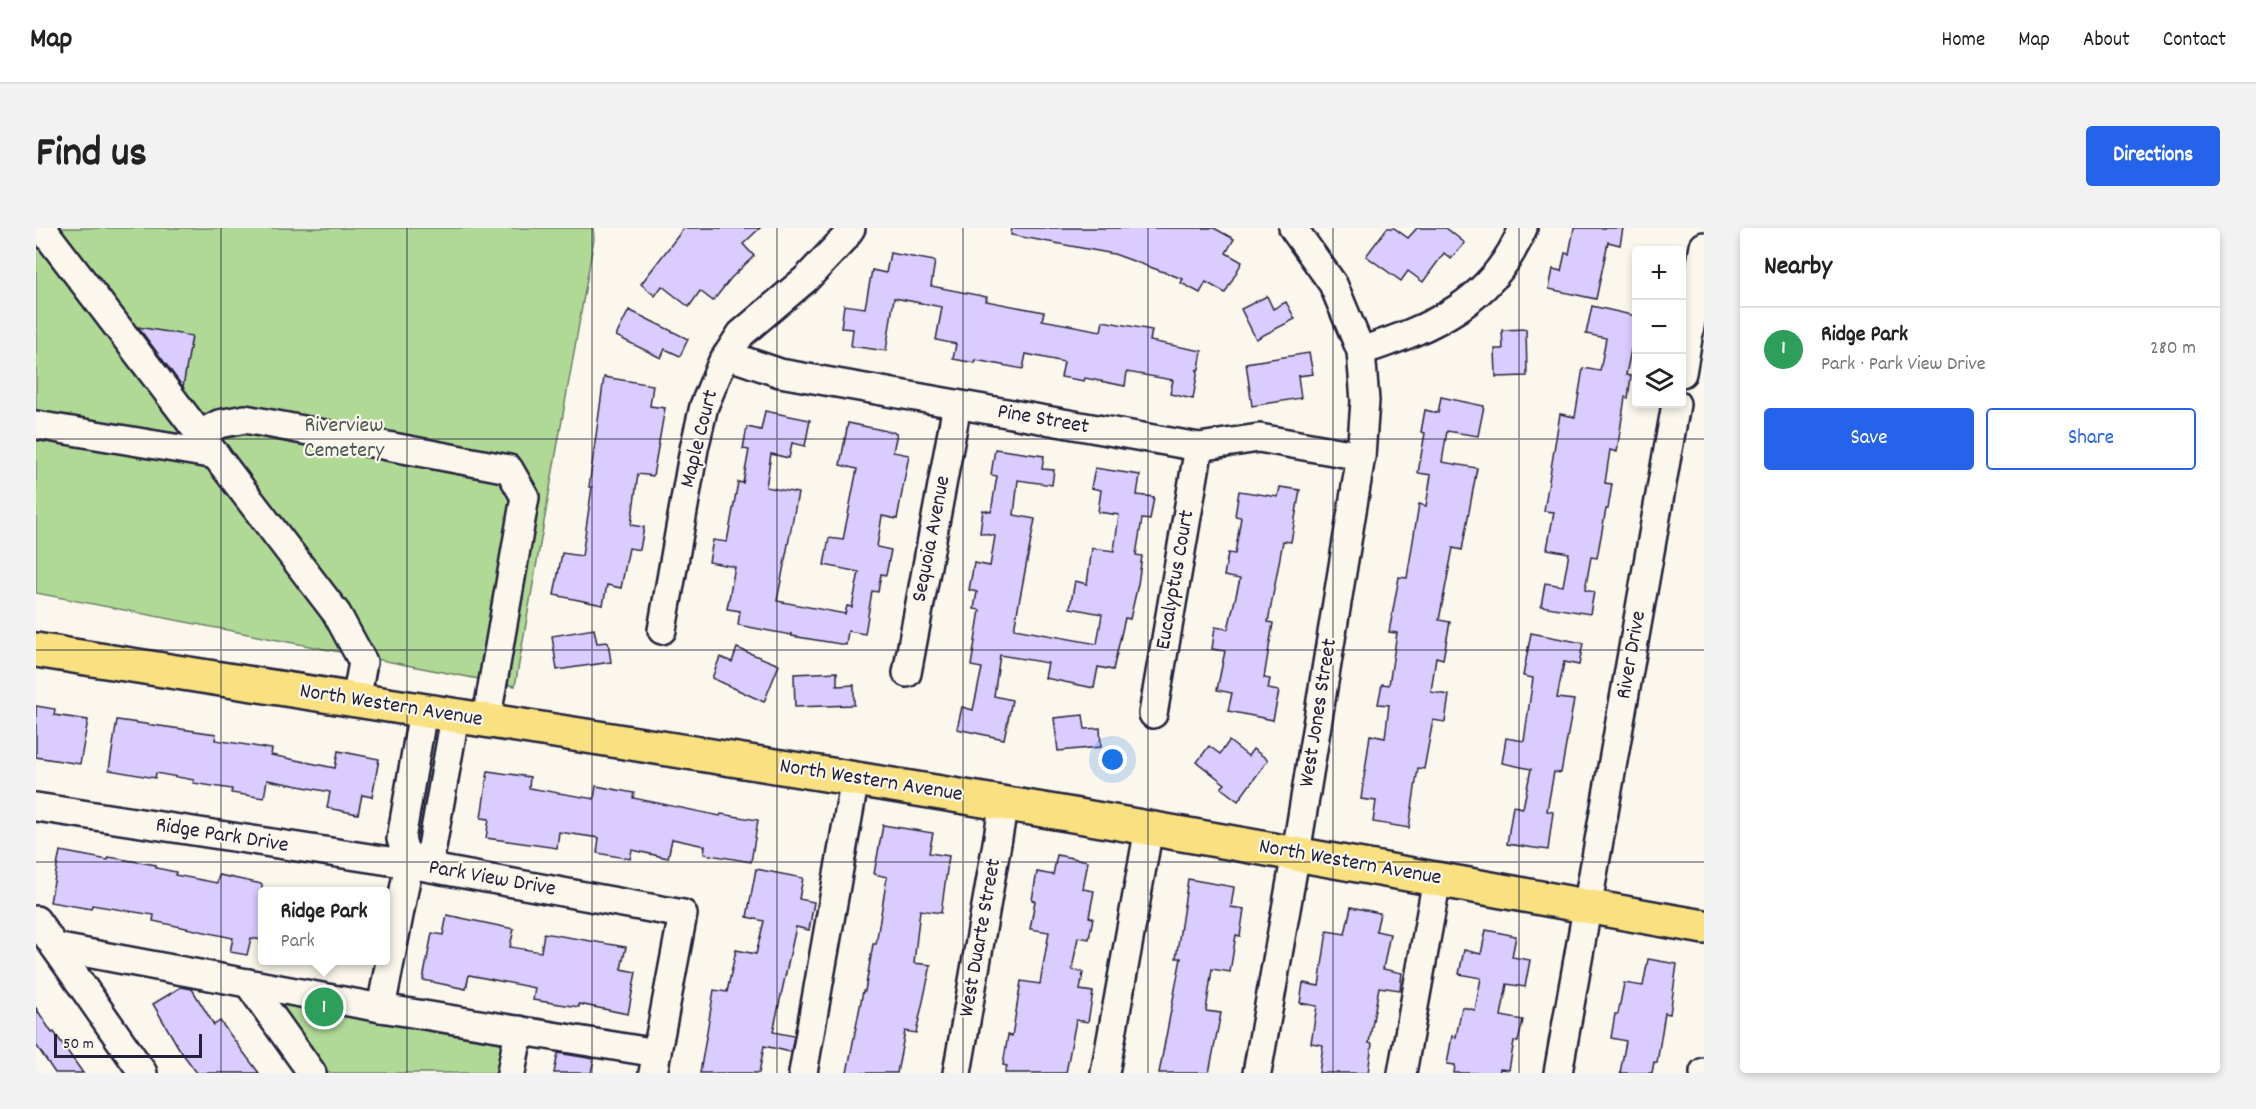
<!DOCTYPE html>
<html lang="en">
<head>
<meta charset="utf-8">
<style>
  :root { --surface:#fff; --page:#f2f2f2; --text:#222; --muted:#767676; --line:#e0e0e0; --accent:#2563eb }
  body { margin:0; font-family:Dekko,sans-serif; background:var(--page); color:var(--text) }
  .controls { position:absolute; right:18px; top:18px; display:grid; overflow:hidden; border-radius:6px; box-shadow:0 3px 9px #0003 }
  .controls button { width:54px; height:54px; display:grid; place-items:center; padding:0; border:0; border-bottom:2px solid var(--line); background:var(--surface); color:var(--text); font:30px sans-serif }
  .scale { position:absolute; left:18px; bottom:15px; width:148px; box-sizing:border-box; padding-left:6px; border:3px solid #22223b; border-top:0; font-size:16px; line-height:21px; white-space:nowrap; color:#22223b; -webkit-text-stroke:4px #fbf7ec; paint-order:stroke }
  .you { position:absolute; left:1077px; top:532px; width:21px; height:21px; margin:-15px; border:4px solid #fff; border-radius:50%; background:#1a73e8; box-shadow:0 0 0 9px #1a73e833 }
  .badge { display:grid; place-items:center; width:39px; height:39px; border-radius:50%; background:var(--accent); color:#fff; font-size:20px; font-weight:700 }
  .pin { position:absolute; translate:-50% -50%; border:3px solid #fff; box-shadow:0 2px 6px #0006 }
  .popup { position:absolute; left:222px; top:659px; width:132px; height:78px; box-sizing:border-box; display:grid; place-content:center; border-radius:6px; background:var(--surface); filter:drop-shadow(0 2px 4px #0005); font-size:20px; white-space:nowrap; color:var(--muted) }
  .popup b { font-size:22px; color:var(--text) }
  .popup::after { content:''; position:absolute; left:50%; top:100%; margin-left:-12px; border:12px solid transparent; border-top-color:var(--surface) }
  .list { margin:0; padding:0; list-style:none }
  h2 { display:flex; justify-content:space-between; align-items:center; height:78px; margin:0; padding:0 24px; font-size:26px }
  h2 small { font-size:20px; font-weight:400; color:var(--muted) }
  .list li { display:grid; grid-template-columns:39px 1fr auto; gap:18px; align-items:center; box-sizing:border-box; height:84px; padding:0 24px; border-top:2px solid var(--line) }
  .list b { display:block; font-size:22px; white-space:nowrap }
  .list p { margin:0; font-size:20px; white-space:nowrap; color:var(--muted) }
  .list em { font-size:20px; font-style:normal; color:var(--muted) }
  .actions { display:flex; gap:12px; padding:18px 24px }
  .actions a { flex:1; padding:14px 0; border:2px solid var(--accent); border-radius:6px; text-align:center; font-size:21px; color:var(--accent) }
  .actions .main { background:var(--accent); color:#fff }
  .icon { flex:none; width:33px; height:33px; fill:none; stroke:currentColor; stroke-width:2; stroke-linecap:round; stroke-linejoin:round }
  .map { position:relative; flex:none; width:1668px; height:845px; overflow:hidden; border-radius:6px }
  header { display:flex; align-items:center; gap:36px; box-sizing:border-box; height:84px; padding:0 30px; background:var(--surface); border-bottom:2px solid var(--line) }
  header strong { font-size:28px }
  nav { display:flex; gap:33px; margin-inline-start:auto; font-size:21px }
  .intro { display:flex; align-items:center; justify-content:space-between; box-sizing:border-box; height:144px; padding:0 36px }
  h1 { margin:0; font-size:42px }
  .button { padding:15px 27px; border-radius:6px; background:var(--accent); color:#fff; font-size:21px; font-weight:700 }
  main { display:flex; gap:36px; padding:0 36px }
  aside { flex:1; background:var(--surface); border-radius:6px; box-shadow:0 3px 9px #0003 }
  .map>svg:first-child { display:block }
</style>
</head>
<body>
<header>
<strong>Map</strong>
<nav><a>Home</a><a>Map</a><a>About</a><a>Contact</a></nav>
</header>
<div class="intro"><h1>Find us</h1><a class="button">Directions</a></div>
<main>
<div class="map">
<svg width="1668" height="845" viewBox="0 0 1668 845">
  <rect width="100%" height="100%" fill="#fbf7ec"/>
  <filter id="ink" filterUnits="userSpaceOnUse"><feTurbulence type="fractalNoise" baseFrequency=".0167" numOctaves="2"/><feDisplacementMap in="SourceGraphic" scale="12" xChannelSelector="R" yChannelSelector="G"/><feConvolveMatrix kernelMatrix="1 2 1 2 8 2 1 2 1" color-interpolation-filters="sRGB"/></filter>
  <g filter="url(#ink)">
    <!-- green -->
    <g fill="#b1d996" stroke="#6a7e68" stroke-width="1.5">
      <path d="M 0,0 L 557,0 L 558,11 L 479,458 L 0,365 Z"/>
      <path d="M 212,755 L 483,802 L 475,845 L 276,845 Z"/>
    </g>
    <!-- building -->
    <g fill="#daccfe" stroke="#22223b" stroke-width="1.5">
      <path d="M 648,0 L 724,0 L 707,16 L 718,28 L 695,50 L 677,73 L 664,63 L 653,79 L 626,58 L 619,68 L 605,56 Z"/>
      <path d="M 976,0 L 1178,0 L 1198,11 L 1190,25 L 1206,34 L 1189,65 L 1170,54 L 1164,65 L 1145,55 L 1147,51 L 1078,26 L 975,7 Z"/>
      <path d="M 1351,0 L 1358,0 L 1372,10 L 1381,0 L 1410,0 L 1429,15 L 1415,31 L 1408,25 L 1387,54 L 1372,43 L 1365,53 L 1330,28 Z"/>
      <path d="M 1538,0 L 1587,0 L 1584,17 L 1572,14 L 1560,71 L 1513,61 L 1517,41 L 1525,43 L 1529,25 L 1533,26 Z"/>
      <path d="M 854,25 L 899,33 L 895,58 L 951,69 L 950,73 L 1008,84 L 1006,92 L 1065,103 L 1067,93 L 1116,102 L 1114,113 L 1166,123 L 1163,141 L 1160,142 L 1162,142 L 1157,171 L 1134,166 L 1137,152 L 1091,144 L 1089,158 L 1049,150 L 1048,153 L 1025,149 L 1028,134 L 990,126 L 987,141 L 939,132 L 939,135 L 917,131 L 920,116 L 900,112 L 906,79 L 858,70 L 850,123 L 815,118 L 817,101 L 805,100 L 808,77 L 829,80 L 836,42 L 850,45 Z"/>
      <path d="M 1231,68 L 1237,81 L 1250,74 L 1259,91 L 1220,111 L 1205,81 Z"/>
      <path d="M 1556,78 L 1600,88 L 1600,97 L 1590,147 L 1595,148 L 1592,170 L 1589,169 L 1581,224 L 1574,222 L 1569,255 L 1576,256 L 1572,281 L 1570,281 L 1561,330 L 1555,329 L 1549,362 L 1558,364 L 1554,386 L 1505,378 L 1509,355 L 1527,358 L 1533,325 L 1511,321 L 1518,284 L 1508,283 L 1524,186 L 1539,189 L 1547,140 L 1564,143 L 1570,110 L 1550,106 Z"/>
      <path d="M 593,82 L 652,111 L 644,128 L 629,121 L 625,130 L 580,108 Z"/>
      <path d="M 102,99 L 156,108 L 147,159 Z"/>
      <path d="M 1490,101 L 1491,148 L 1460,149 L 1459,121 L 1467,121 L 1466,102 Z"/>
      <path d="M 1273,125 L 1277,146 L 1262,148 L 1265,170 L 1216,178 L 1210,135 Z"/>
      <path d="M 568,149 L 617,157 L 614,178 L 629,180 L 617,248 L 602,246 L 595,297 L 608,299 L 604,322 L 593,320 L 585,360 L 571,357 L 567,377 L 518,367 L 526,325 L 546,328 L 556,259 L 553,259 Z"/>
      <path d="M 1405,169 L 1448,178 L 1442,208 L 1411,203 L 1406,234 L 1441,240 L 1426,322 L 1417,320 L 1403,392 L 1414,394 L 1407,431 L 1400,429 L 1395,464 L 1413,467 L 1409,494 L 1397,492 L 1388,541 L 1382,540 L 1373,600 L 1337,594 L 1340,573 L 1325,571 L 1334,507 L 1349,510 L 1353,477 L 1342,476 L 1346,456 L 1353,457 L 1361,405 L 1353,404 L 1363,349 L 1371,350 L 1383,276 L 1390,278 L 1395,247 L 1382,245 L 1389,205 L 1385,204 L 1389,182 L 1402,185 Z"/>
      <path d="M 729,183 L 774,192 L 769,218 L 756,215 L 753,230 L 735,226 L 730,259 L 762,265 L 741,373 L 809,386 L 811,378 L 816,379 L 823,344 L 788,337 L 793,310 L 807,312 L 821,241 L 804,237 L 812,195 L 861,205 L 857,224 L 873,227 L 861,291 L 846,288 L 841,319 L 855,322 L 850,347 L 845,346 L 842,364 L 836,363 L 829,406 L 812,403 L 810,417 L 756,408 L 756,405 L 755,407 L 702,397 L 704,383 L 691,381 L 699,339 L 673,334 L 677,312 L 691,314 L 702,254 L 707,255 L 713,222 L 707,221 L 711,199 L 725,202 Z"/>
      <path d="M 959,221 L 1008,228 L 1006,241 L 1018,242 L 1016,257 L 982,252 L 978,287 L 999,291 L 978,401 L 1061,416 L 1066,386 L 1034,380 L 1039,353 L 1051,356 L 1056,320 L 1078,323 L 1083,287 L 1062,284 L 1065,262 L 1055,260 L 1059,240 L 1104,247 L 1101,267 L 1118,269 L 1114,292 L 1106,291 L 1100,327 L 1106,328 L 1102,356 L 1094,391 L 1089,390 L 1077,442 L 1062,439 L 1058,460 L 1009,450 L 1012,435 L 964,427 L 958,468 L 976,472 L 968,511 L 921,501 L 926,479 L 937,482 L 946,440 L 935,438 L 944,382 L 938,381 L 941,364 L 933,362 L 938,335 L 954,338 L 959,308 L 944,305 L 947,282 L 955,284 L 961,248 L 955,247 Z"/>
      <path d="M 1244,259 L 1264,262 L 1255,314 L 1247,313 L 1232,394 L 1237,395 L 1228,450 L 1234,451 L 1232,461 L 1243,463 L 1237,492 L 1192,483 L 1196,465 L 1181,462 L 1189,423 L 1176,421 L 1179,399 L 1192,401 L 1204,351 L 1188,348 L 1192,325 L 1199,326 L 1205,289 L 1199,288 L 1203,263 L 1242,269 Z"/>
      <path d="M 558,401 L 561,415 L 572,414 L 575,434 L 521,442 L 516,408 Z"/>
      <path d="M 1495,405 L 1547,415 L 1543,437 L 1528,434 L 1521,470 L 1538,472 L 1525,545 L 1518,544 L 1511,583 L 1517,584 L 1512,622 L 1471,616 L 1477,578 L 1487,580 L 1495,541 L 1466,535 L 1470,510 L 1488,513 L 1497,450 L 1487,448 Z"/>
      <path d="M 701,420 L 743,437 L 728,474 L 676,450 L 684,429 L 696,434 Z"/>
      <path d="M 801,444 L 801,458 L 818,457 L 818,477 L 759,479 L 758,446 Z"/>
      <path d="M 0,478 L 19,481 L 18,487 L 52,492 L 44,536 L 0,529 Z"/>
      <path d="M 1047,487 L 1049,501 L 1064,500 L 1065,519 L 1022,523 L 1018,490 Z"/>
      <path d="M 81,492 L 180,506 L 179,512 L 236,521 L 235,527 L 299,540 L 302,523 L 343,531 L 336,569 L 326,567 L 322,586 L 291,580 L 294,564 L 231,552 L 228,570 L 195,565 L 196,561 L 157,555 L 158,552 L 120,545 L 119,550 L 73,542 Z"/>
      <path d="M 1193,513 L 1212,528 L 1217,521 L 1232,532 L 1202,573 L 1185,560 L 1189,556 L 1161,534 L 1173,518 L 1184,526 Z"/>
      <path d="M 452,543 L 494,549 L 493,560 L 558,571 L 560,558 L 598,565 L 597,570 L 684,588 L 685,586 L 722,592 L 715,634 L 668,626 L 669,618 L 636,611 L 632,630 L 596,622 L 594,631 L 561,625 L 563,610 L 523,604 L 521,620 L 450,610 L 453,591 L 445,590 Z"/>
      <path d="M 847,597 L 897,605 L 893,625 L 913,628 L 908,663 L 905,685 L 884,682 L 878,735 L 895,737 L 880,805 L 869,803 L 861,845 L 811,845 L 827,763 L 829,763 L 837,716 L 840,716 L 851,649 L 838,646 Z"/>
      <path d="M 24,623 L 72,632 L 73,629 L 120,637 L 120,640 L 140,644 L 139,647 L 181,655 L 183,647 L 226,656 L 226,712 L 215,710 L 211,727 L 194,724 L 197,710 L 117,693 L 118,687 L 56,677 L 55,681 L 14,674 Z"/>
      <path d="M 1021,627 L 1052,633 L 1047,661 L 1058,663 L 1053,689 L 1057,690 L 1053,711 L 1042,709 L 1036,742 L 1047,744 L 1044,762 L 1057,764 L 1052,794 L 1040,792 L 1030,845 L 969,845 L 971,838 L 967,837 L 972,807 L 976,808 L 985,753 L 1004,756 L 1013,704 L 994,701 L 999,673 L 996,672 L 1001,644 L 1017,647 Z"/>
      <path d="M 720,641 L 767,650 L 763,671 L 778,674 L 773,702 L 760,699 L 737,804 L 758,808 L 755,824 L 728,818 L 723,845 L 664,845 L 678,762 L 691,764 L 700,722 L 720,726 L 728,693 L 711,689 Z"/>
      <path d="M 1152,651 L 1198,659 L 1195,679 L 1208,681 L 1204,708 L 1200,707 L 1194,744 L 1176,741 L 1170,783 L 1185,785 L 1173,845 L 1123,845 L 1145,730 L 1140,730 Z"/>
      <path d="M 1315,679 L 1344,685 L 1340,703 L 1354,706 L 1347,741 L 1366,745 L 1364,762 L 1343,759 L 1333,815 L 1336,816 L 1332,845 L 1283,845 L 1287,817 L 1275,815 L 1281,778 L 1264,775 L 1267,755 L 1283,758 L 1291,703 L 1309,706 Z"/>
      <path d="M 411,687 L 478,701 L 474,719 L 505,724 L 508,705 L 590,719 L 585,741 L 600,744 L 592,786 L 543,776 L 543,779 L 497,772 L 499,760 L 433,747 L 430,761 L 387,752 L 396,705 L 407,707 Z"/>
      <path d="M 1450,702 L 1480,708 L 1476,729 L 1494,732 L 1489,759 L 1471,756 L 1465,788 L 1487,792 L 1482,814 L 1478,813 L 1473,842 L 1464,841 L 1463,845 L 1418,845 L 1419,837 L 1411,836 L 1416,808 L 1420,809 L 1426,779 L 1439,782 L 1445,750 L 1423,746 L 1428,722 L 1445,726 Z"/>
      <path d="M 1612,731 L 1641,736 L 1634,786 L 1629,785 L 1621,835 L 1618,834 L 1616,845 L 1584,845 L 1590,813 L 1575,810 L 1579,786 L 1582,786 L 1588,755 L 1607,758 Z"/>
      <path d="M 145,759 L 156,761 L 178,797 L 184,793 L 223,845 L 161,845 L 144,822 L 117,776 Z"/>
      <path d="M 0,780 L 16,805 L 18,804 L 47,845 L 19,845 L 0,817 Z"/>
      <path d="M 522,825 L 558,831 L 555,845 L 518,845 Z"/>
    </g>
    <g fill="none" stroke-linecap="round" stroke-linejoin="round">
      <!-- minor casing -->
      <g stroke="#22223b" stroke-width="32">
        <g id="minor">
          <path d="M 6,0 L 301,386 L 327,434 L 320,473"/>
          <path d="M 1325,123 C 1396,100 1457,74 1487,0"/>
          <path d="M 691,127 L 744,145 L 1163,219 L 1223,210 L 1325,228"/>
          <path d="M 1646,145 L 1668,18"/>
          <path d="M 0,197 L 180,227"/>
          <path d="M 164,206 L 183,196 L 209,191 L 473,241 L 489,269 L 450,494"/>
          <path d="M 626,402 L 658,221 L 668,178 L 686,135 L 705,106 L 771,50 L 808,11 L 815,0"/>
          <path d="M 871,445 L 921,177"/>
          <path d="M 1117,486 L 1163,219"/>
          <path d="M 0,579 L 373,636 L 647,686 L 617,845"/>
          <path d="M 373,636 L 395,625 L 419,489"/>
          <path d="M 0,692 L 107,845"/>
          <path d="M 19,719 L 345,780 L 621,825"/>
          <path d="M 212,755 L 276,845"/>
          <path d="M 345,780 L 373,636 L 365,611 L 387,483"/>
          <path d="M 475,845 L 483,802"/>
          <path d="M 767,845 L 819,550"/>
          <path d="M 921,845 L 968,575"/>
          <path d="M 1069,845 L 1113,600"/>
          <path d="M 1221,845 L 1260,625 L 1325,228 L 1329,173 L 1325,123 L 1297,56 L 1257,0"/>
          <path d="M 1366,845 L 1401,651"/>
          <path d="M 1522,845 L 1640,176"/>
          <path d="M 1668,845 L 1668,844"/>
        </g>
      </g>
      <!-- major casing -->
      <g stroke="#22223b" stroke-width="38">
        <path id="major" d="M 0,422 C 322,473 644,521 965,575 C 1200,614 1434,658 1668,699"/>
      </g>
      <!-- minor -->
      <use href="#minor" stroke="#fbf7ec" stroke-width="27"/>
      <!-- major -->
      <use href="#major" stroke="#f9e181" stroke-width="33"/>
    </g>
  </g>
  <!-- grid -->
  <path fill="none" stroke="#22223b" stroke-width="1.5" stroke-opacity="0.55" d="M 185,0 L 185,845M 371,0 L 371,845M 556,0 L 556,845M 741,0 L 741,845M 927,0 L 927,845M 1112,0 L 1112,845M 1297,0 L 1297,845M 1483,0 L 1483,845M 0,211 L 1668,211M 0,422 L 1668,422M 0,634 L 1668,634"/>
  <g text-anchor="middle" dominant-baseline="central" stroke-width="4.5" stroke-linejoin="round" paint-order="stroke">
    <!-- street labels -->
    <g font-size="22" fill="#22223b" stroke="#fbf7ec">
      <text transform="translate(1007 192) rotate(10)">Pine Street</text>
      <text transform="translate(664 211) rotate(-76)">Maple Court</text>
      <text transform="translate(896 311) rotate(-79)">Sequoia Avenue</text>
      <text transform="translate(1140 352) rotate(-80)">Eucalyptus Court</text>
      <text transform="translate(1596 427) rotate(-80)">River Drive</text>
      <text transform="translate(355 478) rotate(9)">North Western Avenue</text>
      <text transform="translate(1283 485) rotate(-81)">West Jones Street</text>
      <text transform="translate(835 553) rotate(9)">North Western Avenue</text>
      <text transform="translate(186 608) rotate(9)">Ridge Park Drive</text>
      <text transform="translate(1314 635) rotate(10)">North Western Avenue</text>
      <text transform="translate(456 651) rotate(10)">Park View Drive</text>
      <text transform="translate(945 710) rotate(-80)">West Duarte Street</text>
    </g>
    <!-- park labels -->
    <g font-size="22" fill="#4d5956" stroke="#fbf7ec">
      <text x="308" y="198">Riverview<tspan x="308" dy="25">Cemetery</tspan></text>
    </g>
  </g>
</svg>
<div class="controls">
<button>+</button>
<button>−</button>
<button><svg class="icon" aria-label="layers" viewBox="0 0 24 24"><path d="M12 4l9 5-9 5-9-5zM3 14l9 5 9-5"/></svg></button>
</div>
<div class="scale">50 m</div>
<div class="you"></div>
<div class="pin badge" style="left:288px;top:779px;background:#2e9e5b">1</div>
<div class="popup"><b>Ridge Park</b>Park</div>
</div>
<aside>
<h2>Nearby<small></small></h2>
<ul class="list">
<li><span class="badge" style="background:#2e9e5b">1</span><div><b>Ridge Park</b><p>Park · Park View Drive</p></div><em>280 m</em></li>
</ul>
<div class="actions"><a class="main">Save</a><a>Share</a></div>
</aside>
</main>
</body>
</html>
